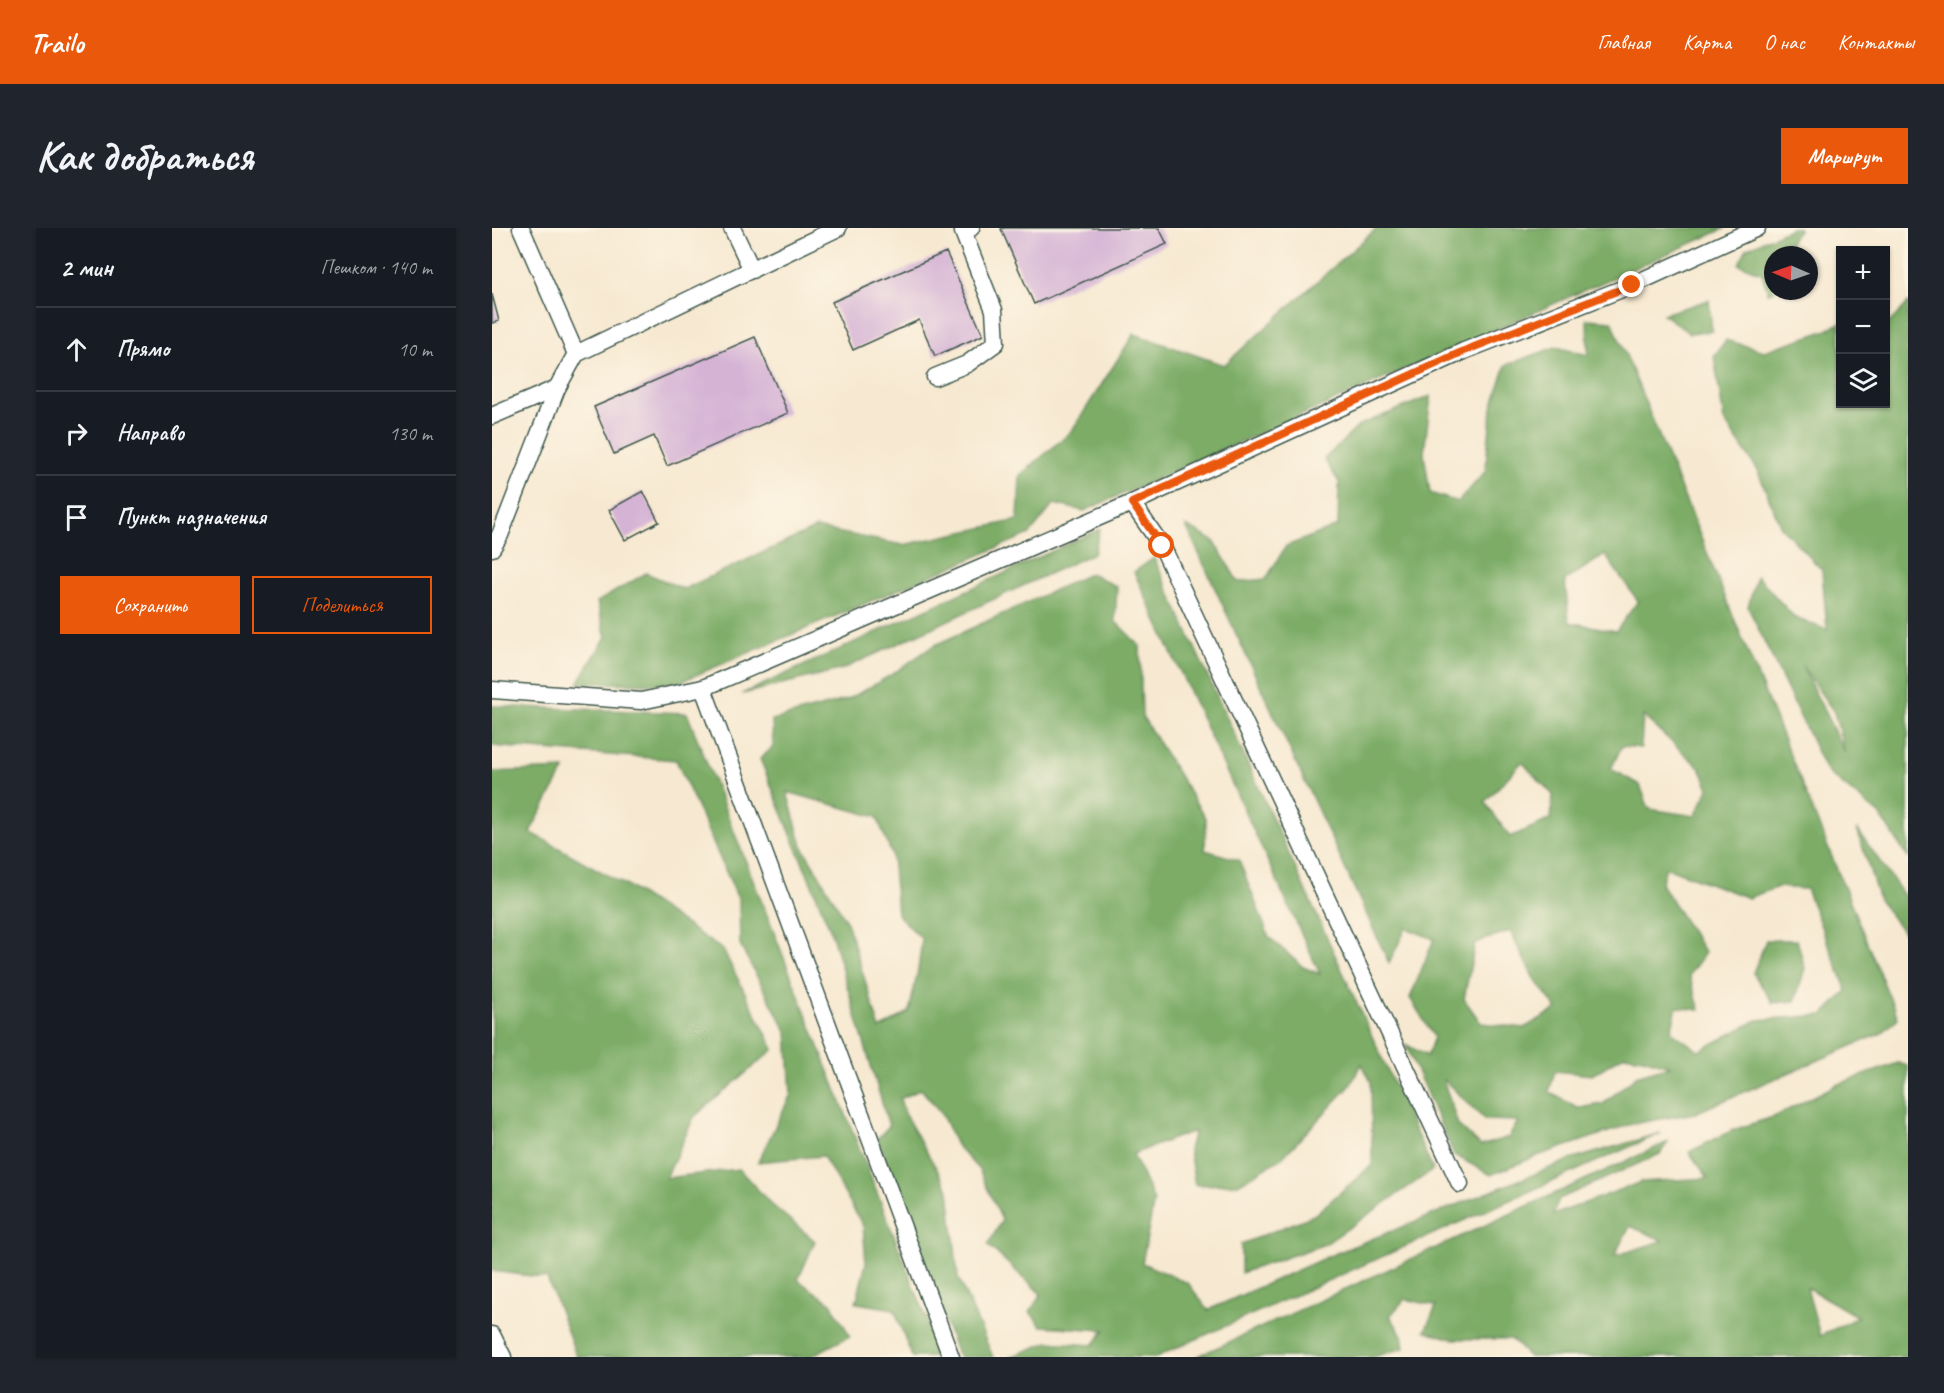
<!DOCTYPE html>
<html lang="ru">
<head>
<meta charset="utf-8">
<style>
  :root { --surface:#171b24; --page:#20242c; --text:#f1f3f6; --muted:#9ea1a6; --line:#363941; --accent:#ea580c }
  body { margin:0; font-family:Caveat,sans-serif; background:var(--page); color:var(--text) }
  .controls { position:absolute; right:18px; top:18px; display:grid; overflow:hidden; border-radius:0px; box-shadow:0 2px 4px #0004 }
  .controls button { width:54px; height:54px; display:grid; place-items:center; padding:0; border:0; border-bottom:2px solid var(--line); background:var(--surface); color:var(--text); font:30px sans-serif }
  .compass { position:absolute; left:1272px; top:18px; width:54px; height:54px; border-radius:50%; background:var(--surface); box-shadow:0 2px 4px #0004; rotate:272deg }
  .stop { position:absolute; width:18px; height:18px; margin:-14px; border:4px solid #ea580c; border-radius:50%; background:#fff }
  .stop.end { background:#ea580c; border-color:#fff; box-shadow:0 2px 6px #0008 }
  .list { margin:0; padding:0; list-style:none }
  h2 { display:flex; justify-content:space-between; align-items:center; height:78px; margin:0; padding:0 24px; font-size:26px }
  h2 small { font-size:20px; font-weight:400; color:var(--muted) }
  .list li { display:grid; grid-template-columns:39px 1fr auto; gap:18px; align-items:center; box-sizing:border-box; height:84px; padding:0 24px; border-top:2px solid var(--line) }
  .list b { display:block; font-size:22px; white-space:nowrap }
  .list em { font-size:20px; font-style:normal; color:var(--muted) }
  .actions { display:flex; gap:12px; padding:18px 24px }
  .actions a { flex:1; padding:14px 0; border:2px solid var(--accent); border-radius:0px; text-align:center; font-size:21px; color:var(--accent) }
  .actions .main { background:var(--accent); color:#fff }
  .icon { flex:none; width:33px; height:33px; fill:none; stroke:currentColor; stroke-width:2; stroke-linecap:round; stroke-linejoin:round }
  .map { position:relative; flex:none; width:1416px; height:1129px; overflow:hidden; border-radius:0px }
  header { display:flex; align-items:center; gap:36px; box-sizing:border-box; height:84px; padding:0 30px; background:var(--accent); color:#fff }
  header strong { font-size:28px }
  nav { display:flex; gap:33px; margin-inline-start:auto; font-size:21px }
  .intro { display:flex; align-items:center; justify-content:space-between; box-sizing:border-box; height:144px; padding:0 36px }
  h1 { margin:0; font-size:42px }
  .button { padding:15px 27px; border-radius:0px; background:var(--accent); color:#fff; font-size:21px; font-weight:700 }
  main { display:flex; gap:36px; padding:0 36px }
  aside { flex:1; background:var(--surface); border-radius:0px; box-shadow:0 2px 4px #0004 }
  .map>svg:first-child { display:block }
</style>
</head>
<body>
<header>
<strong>Trailo</strong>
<nav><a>Главная</a><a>Карта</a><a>О нас</a><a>Контакты</a></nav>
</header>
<div class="intro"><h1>Как добраться</h1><a class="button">Маршрут</a></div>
<main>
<aside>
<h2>2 мин<small>Пешком · 140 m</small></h2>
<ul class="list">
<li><svg class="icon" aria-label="ahead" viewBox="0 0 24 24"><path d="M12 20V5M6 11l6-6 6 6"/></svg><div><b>Прямо</b></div><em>10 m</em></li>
<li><svg class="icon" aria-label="right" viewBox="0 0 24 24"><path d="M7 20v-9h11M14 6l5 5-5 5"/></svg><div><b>Направо</b></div><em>130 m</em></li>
<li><svg class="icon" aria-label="arrive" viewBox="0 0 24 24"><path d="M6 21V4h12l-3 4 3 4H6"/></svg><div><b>Пункт назначения</b></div></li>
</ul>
<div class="actions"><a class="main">Сохранить</a><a>Поделиться</a></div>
</aside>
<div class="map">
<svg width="1416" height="1129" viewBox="0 0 1416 1129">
  <rect width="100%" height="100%" fill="#fcf5e5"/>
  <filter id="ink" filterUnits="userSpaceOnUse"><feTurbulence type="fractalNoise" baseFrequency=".0167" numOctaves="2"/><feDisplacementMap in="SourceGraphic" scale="12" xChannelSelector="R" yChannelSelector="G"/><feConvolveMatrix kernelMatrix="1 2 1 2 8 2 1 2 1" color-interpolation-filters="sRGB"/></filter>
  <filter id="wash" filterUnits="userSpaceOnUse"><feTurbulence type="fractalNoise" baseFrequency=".008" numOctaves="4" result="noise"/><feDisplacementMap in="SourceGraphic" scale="24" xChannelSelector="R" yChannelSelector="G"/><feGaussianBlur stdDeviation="1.35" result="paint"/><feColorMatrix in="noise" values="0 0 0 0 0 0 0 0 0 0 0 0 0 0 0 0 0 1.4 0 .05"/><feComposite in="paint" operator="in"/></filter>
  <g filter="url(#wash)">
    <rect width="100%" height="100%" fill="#f7e9d1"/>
    <!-- forest -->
    <g fill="#7cac66" stroke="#4e744d" stroke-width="1.5" fill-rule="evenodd">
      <path d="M 885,0 L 1234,0 L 592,283 L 562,276 L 538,306 L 183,456 L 86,455 L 114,409 L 105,374 L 154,345 L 192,361 L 324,300 L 411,317 L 526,292 L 528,247 L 579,204 L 642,106 L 732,137 Z"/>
      <path d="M 1300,0 L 1307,0 L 1290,27 L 1281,27 L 1281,63 L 1283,63 L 1276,65 L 1270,45 L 1247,36 L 1255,20 Z"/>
      <path d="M 1217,72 L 1220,103 L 1197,105 L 1171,86 Z"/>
      <path d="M 1416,75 L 1416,630 L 1388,587 L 1334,543 L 1256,379 L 1265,348 L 1303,390 L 1335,402 L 1330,342 L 1289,299 L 1265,241 L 1232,193 L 1222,128 L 1234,112 L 1272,123 L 1333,103 L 1348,95 L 1348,176 L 1394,176 L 1394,98 ZM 1310,438 L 1342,484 L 1353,525 Z"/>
      <path d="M 1095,91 L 1120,93 L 1406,790 L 1390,805 L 1203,885 L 1140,896 L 1045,928 L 999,947 L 962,927 L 913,816 L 935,828 L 942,809 L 918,770 L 942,711 L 914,700 L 897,735 L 694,298 L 722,313 L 746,354 L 774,351 L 794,318 L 846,298 L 847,254 L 832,231 L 868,197 L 939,168 L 932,225 L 938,265 L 966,274 L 993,244 L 1000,180 L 1014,137 L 1064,119 L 1096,127 ZM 1113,327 L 1146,373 L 1124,403 L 1077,394 L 1073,352 ZM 1151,488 L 1208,540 L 1217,560 L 1203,588 L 1157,581 L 1148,557 L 1119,541 L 1130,518 L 1149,520 ZM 1030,534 L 1061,567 L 1059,591 L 1018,609 L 993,574 ZM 1174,639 L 1256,670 L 1286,659 L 1314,661 L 1355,763 L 1331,787 L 1265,792 L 1207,823 L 1179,803 L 1185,779 L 1208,782 L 1197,747 L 1213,725 L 1169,656 ZM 1018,703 L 1041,749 L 1065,781 L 1032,800 L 989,795 L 972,771 L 983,715 ZM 1132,827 L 1151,830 L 1178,838 L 1144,848 L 1111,876 L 1086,880 L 1057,864 L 1063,843 L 1100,847 ZM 951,851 L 993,892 L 1026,893 L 1017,909 L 989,918 L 966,897 Z"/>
      <path d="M 608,301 L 602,325 L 351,441 L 250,466 Z"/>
      <path d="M 662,330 L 941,942 L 833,1016 L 749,1045 L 749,1016 L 822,987 L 880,937 L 879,854 L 870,836 L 857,859 L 790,930 L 746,956 L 703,957 L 697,922 L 702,903 L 641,926 L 662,973 L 650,1035 L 696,1055 L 716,1082 L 837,1028 L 1075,933 L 1169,905 L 664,1129 L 518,1129 L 557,1114 L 601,1117 L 613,1102 L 549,1098 L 538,1084 L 549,1066 L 496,1017 L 510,992 L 487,942 L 464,917 L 449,885 L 429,861 L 408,871 L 413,887 L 457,962 L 466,1049 L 501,1129 L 466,1129 L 385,911 L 397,898 L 338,701 L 268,531 L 281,519 L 280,492 L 357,471 L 399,447 L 441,418 L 599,345 L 625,359 L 623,393 L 648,418 L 650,488 L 714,591 L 713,622 L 747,632 L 777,709 L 811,739 L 828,746 L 642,344 ZM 295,564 L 385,589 L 400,627 L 405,686 L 430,711 L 426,742 L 417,784 L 388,801 L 355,694 L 310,618 Z"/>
      <path d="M 0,478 L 195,485 L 450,1129 L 420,1129 L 402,1081 L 364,1075 L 374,1035 L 371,998 L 331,928 L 266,934 L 299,866 L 295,804 L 248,717 L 247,673 L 184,532 L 0,518 Z"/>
      <path d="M 73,541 L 38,604 L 142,662 L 231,722 L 282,821 L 202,889 L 174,950 L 247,941 L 279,976 L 323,1013 L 306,1052 L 339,1075 L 358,1108 L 317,1129 L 85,1129 L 55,1050 L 0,1043 L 0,544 Z"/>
      <path d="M 1365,601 L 1416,673 L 1416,711 L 1387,672 Z"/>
      <path d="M 1274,712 L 1305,712 L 1313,740 L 1303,773 L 1281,775 L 1261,745 Z"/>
      <path d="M 1406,835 L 1416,838 L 1416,1129 L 1037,1129 L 1019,1111 L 961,1111 L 933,1103 L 944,1078 L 913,1071 L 898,1088 L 910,1107 L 912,1120 L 881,1129 L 704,1129 L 1176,914 L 1168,926 L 1067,971 L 1061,987 L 1149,954 L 1216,950 L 1197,924 L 1241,902 L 1284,888 L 1344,857 ZM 1138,998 L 1170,1012 L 1170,1013 L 1122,1028 ZM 1315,1060 L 1316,1060 L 1366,1089 L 1328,1108 Z"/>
    </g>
    <g id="blocks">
      <!-- building -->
      <g fill="#d5b3d5">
        <path d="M 512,0 L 667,0 L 675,16 L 542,76 L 509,1 Z"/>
        <path d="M 454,24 L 491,107 L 443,128 L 427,92 L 361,122 L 340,74 Z"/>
        <path d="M 0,66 L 7,93 L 0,95 Z"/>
        <path d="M 263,109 L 296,185 L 175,238 L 162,208 L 122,226 L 102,179 Z"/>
        <path d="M 151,263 L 167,294 L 133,312 L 117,282 Z"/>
      </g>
    </g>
  </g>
  <g filter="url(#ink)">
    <use href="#blocks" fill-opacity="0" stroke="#3f574c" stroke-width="1.5"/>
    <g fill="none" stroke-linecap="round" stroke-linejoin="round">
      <!-- lane casing -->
      <g stroke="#3f574c" stroke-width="19">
        <g id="lane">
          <path d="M 29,0 L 84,126"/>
          <path d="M 240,0 L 260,42"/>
          <path d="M 443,149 L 475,136 L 504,115 L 502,82 L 471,4 L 479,0"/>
          <path d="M 0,188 L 65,160 L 84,126 L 346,0"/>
          <path d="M 640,275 L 670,318 L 968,956"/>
          <path d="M 0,320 L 8,307 L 65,160"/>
          <path d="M 211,460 L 459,1129"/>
          <path d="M 0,462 L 149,473 L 211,460 L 640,275 L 972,123 L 1140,57 L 1265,0"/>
          <path d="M 0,1107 L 11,1129"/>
        </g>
      </g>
      <!-- lane -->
      <use href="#lane" stroke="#fff" stroke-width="16"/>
    </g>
  </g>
  <g fill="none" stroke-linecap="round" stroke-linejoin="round" filter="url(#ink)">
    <!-- route -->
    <path stroke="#ea580c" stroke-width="8" d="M 670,318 L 640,275 L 972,123 L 1140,57"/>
  </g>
</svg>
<div class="controls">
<button>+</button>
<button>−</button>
<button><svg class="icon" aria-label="layers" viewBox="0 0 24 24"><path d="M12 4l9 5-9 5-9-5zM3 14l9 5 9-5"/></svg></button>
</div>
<svg class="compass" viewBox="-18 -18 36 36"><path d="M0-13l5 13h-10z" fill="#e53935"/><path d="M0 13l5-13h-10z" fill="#9ea1a6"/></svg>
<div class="stop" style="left:670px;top:318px"></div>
<div class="stop end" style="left:1140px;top:57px"></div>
</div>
</main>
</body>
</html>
